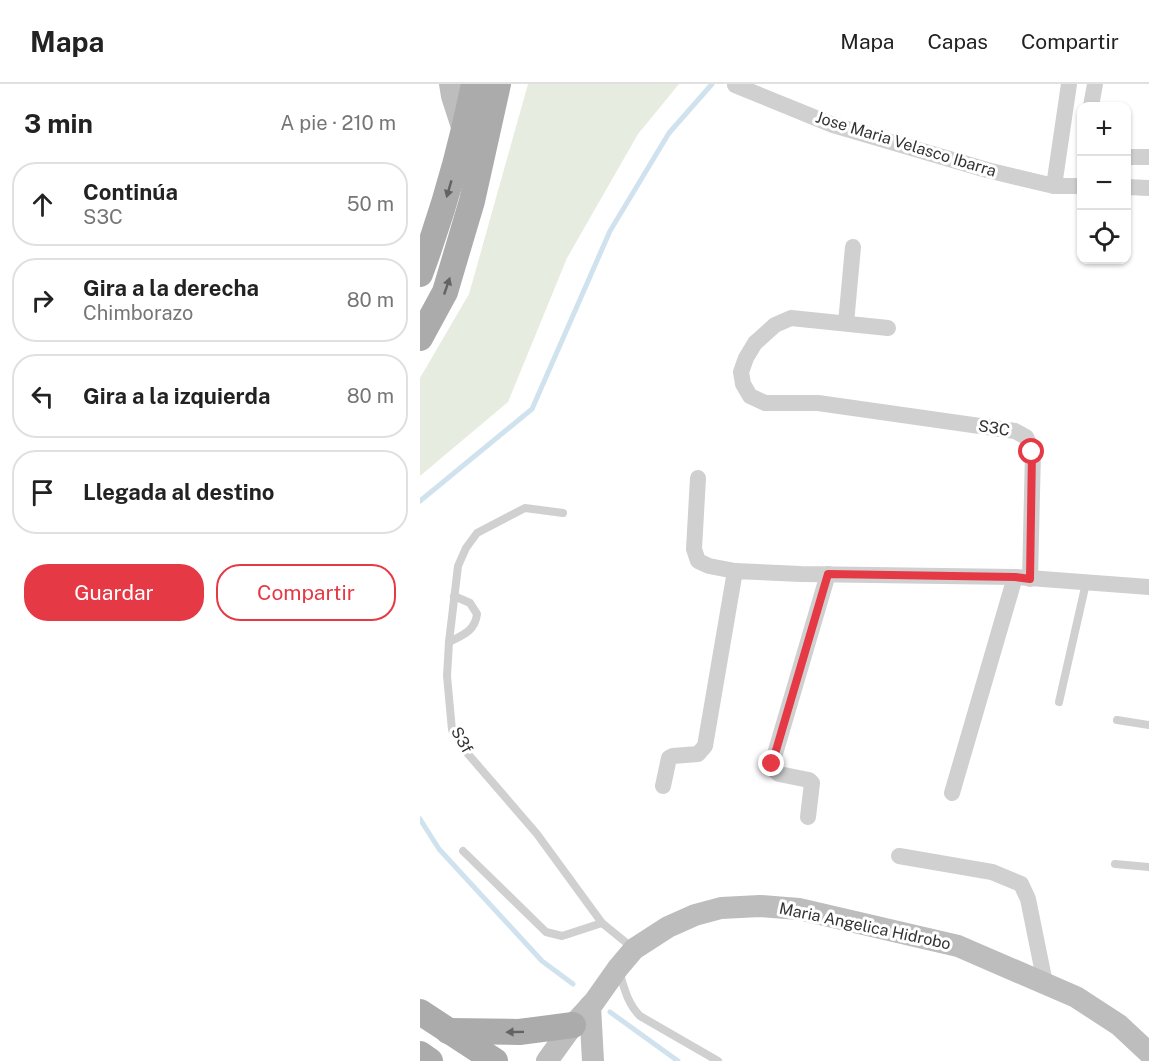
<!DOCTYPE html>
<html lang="es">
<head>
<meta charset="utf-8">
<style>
  :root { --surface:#fff; --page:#f6f6f6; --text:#222; --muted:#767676; --line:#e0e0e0; --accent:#e63946 }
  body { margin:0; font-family:"Public Sans",sans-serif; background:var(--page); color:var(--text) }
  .controls { position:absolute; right:18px; top:18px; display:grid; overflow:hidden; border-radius:12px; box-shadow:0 2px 4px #0004 }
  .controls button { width:54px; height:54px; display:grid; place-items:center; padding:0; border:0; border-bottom:2px solid var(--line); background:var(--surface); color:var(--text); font:30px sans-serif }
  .stop { position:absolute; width:18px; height:18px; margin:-14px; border:4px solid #e63946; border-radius:50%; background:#fff }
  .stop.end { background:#e63946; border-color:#fff; box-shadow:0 2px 6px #0008 }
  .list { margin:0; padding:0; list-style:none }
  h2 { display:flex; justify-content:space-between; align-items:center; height:78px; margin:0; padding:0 24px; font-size:26px }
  h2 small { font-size:20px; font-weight:400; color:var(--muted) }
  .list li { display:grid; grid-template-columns:39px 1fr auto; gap:18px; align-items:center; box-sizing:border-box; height:84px; margin:0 12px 12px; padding:0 12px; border:2px solid var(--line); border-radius:24px }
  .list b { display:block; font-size:22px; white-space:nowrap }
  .list p { margin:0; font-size:20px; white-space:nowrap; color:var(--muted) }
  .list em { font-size:20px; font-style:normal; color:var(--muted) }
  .actions { display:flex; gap:12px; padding:18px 24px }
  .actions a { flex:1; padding:14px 0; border:2px solid var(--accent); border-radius:24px; text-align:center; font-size:21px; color:var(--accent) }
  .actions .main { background:var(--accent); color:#fff }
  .icon { flex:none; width:33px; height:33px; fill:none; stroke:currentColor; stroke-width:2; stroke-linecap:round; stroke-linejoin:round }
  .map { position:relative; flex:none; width:729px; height:977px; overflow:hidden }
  header { display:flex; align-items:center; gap:36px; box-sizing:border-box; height:84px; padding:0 30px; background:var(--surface); border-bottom:2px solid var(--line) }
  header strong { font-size:28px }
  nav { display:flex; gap:33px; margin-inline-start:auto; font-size:21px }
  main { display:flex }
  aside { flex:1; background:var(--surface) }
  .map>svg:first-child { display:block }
</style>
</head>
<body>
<header>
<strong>Mapa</strong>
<nav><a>Mapa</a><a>Capas</a><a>Compartir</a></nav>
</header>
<main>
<aside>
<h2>3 min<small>A pie · 210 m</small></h2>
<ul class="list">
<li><svg class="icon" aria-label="ahead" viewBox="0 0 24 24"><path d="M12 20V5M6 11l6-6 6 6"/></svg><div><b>Continúa</b><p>S3C</p></div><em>50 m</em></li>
<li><svg class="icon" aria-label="right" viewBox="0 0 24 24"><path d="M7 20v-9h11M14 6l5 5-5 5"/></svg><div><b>Gira a la derecha</b><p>Chimborazo</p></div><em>80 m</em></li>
<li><svg class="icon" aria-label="left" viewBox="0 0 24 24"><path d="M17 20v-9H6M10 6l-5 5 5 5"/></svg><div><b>Gira a la izquierda</b></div><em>80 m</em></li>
<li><svg class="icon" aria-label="arrive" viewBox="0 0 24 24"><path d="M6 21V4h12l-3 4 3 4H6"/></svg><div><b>Llegada al destino</b></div></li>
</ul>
<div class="actions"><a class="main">Guardar</a><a>Compartir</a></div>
</aside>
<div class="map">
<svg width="729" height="977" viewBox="0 0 729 977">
  <rect width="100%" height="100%" fill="#fff"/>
  <!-- green -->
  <path fill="#e6ecdf" d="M 108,0 L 259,0 L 218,50 L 147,174 L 88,318 L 0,392 L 0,294 L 49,210 Z"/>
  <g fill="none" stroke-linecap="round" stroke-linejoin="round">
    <!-- stream -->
    <g stroke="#cfe2ee" stroke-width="5">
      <path d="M 0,417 L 112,325 L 190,147 L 249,49 L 292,0"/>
      <path d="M 0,735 L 19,765 L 122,877 L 153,900"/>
      <path d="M 190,928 L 258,977"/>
    </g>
    <!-- lane -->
    <g stroke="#d0d0d0" stroke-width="8">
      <path d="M 143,429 L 105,424 L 57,449 L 46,464 L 38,482 L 29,558 L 27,592 L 32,646 L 48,670 L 117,750 L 182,839 L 214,865"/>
      <path d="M 29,558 C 43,551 55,547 57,530 L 50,519 L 34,512"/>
      <path d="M 639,618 L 666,499"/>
      <path d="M 697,636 L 729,641"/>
      <path d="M 43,767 L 126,848 L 142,852 L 182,839"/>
      <path d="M 695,780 L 729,783"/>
      <path d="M 199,887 C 204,903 207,919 220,932 L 298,977"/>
    </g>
    <!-- street -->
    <g stroke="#d0d0d0" stroke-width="16">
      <path d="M 315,1 L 413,41 L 567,86 L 634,102 L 662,102"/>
      <path d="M 671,22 L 675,0"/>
      <path d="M 706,73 L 729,73"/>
      <path d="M 634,102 L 649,0"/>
      <path d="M 706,103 L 729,104"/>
      <path d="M 426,239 L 433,163"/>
      <path d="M 468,244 L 371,234 L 355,241 L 335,259 L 326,274 L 321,288 L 323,300 L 330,312 L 345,319 L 398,319 L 595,347 L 606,353 L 613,368 L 610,495"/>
      <path d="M 278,394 L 274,465 L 278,477 L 289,482 L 315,487"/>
      <path d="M 243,702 L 249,674 L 253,672 L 278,670 L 285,662 L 315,487 L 381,490 L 595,493 L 729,503"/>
      <path d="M 532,709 L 595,493"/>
      <path d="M 388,733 L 392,699 L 389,696 L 359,690 L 353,685 L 352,680 L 408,490"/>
      <path d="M 479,772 L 572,788 L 601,800 L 608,815 L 625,899"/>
    </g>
    <!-- secondary -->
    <g stroke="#bdbdbd" stroke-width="22">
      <path d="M 30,0 L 32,12 L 44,49"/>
      <path d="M 170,922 L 173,977"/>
      <path d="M 127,977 L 153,941 L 174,918 L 198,884 L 214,865 L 248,843 L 275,831 L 301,824 L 340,822 L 379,825 L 538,862 L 656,913 L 699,941 L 729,969"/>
    </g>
    <!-- primary -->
    <g stroke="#ababab" stroke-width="26">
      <path d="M 0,190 C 23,128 41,65 54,0"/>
      <path d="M 0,254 L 25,208 L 52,117 L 78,0"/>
      <path d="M 0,928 L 75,977"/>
      <path d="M 28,947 L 99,948 L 153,941"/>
      <path d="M 0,970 L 10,977"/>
    </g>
  </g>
  <!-- one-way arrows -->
  <defs><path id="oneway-solid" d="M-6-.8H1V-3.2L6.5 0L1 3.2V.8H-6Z" transform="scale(1.5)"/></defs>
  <g fill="#636363">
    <use href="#oneway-solid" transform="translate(29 105) rotate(106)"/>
    <use href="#oneway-solid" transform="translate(27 202) rotate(-71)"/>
    <use href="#oneway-solid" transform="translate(95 948) rotate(179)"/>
  </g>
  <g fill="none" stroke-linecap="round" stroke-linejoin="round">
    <!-- route -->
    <path stroke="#e63946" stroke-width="8" d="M 352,680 L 408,490 L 595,493 L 610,495 L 612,368"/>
  </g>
  <g text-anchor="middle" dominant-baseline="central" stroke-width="6" stroke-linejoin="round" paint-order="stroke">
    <!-- street labels -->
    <g font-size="16" fill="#333" stroke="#fff">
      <text transform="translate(486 60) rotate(17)">Jose Maria Velasco Ibarra</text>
      <text transform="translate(574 344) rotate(9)">S3C</text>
      <text transform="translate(42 656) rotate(61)">S3f</text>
      <text transform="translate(445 842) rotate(12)">Maria Angelica Hidrobo</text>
    </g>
  </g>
</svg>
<div class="controls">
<button>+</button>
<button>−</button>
<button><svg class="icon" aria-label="locate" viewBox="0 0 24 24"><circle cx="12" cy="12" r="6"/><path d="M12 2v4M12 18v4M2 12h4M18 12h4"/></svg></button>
</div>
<div class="stop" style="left:612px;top:368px"></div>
<div class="stop end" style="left:352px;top:680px"></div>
</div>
</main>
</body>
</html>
